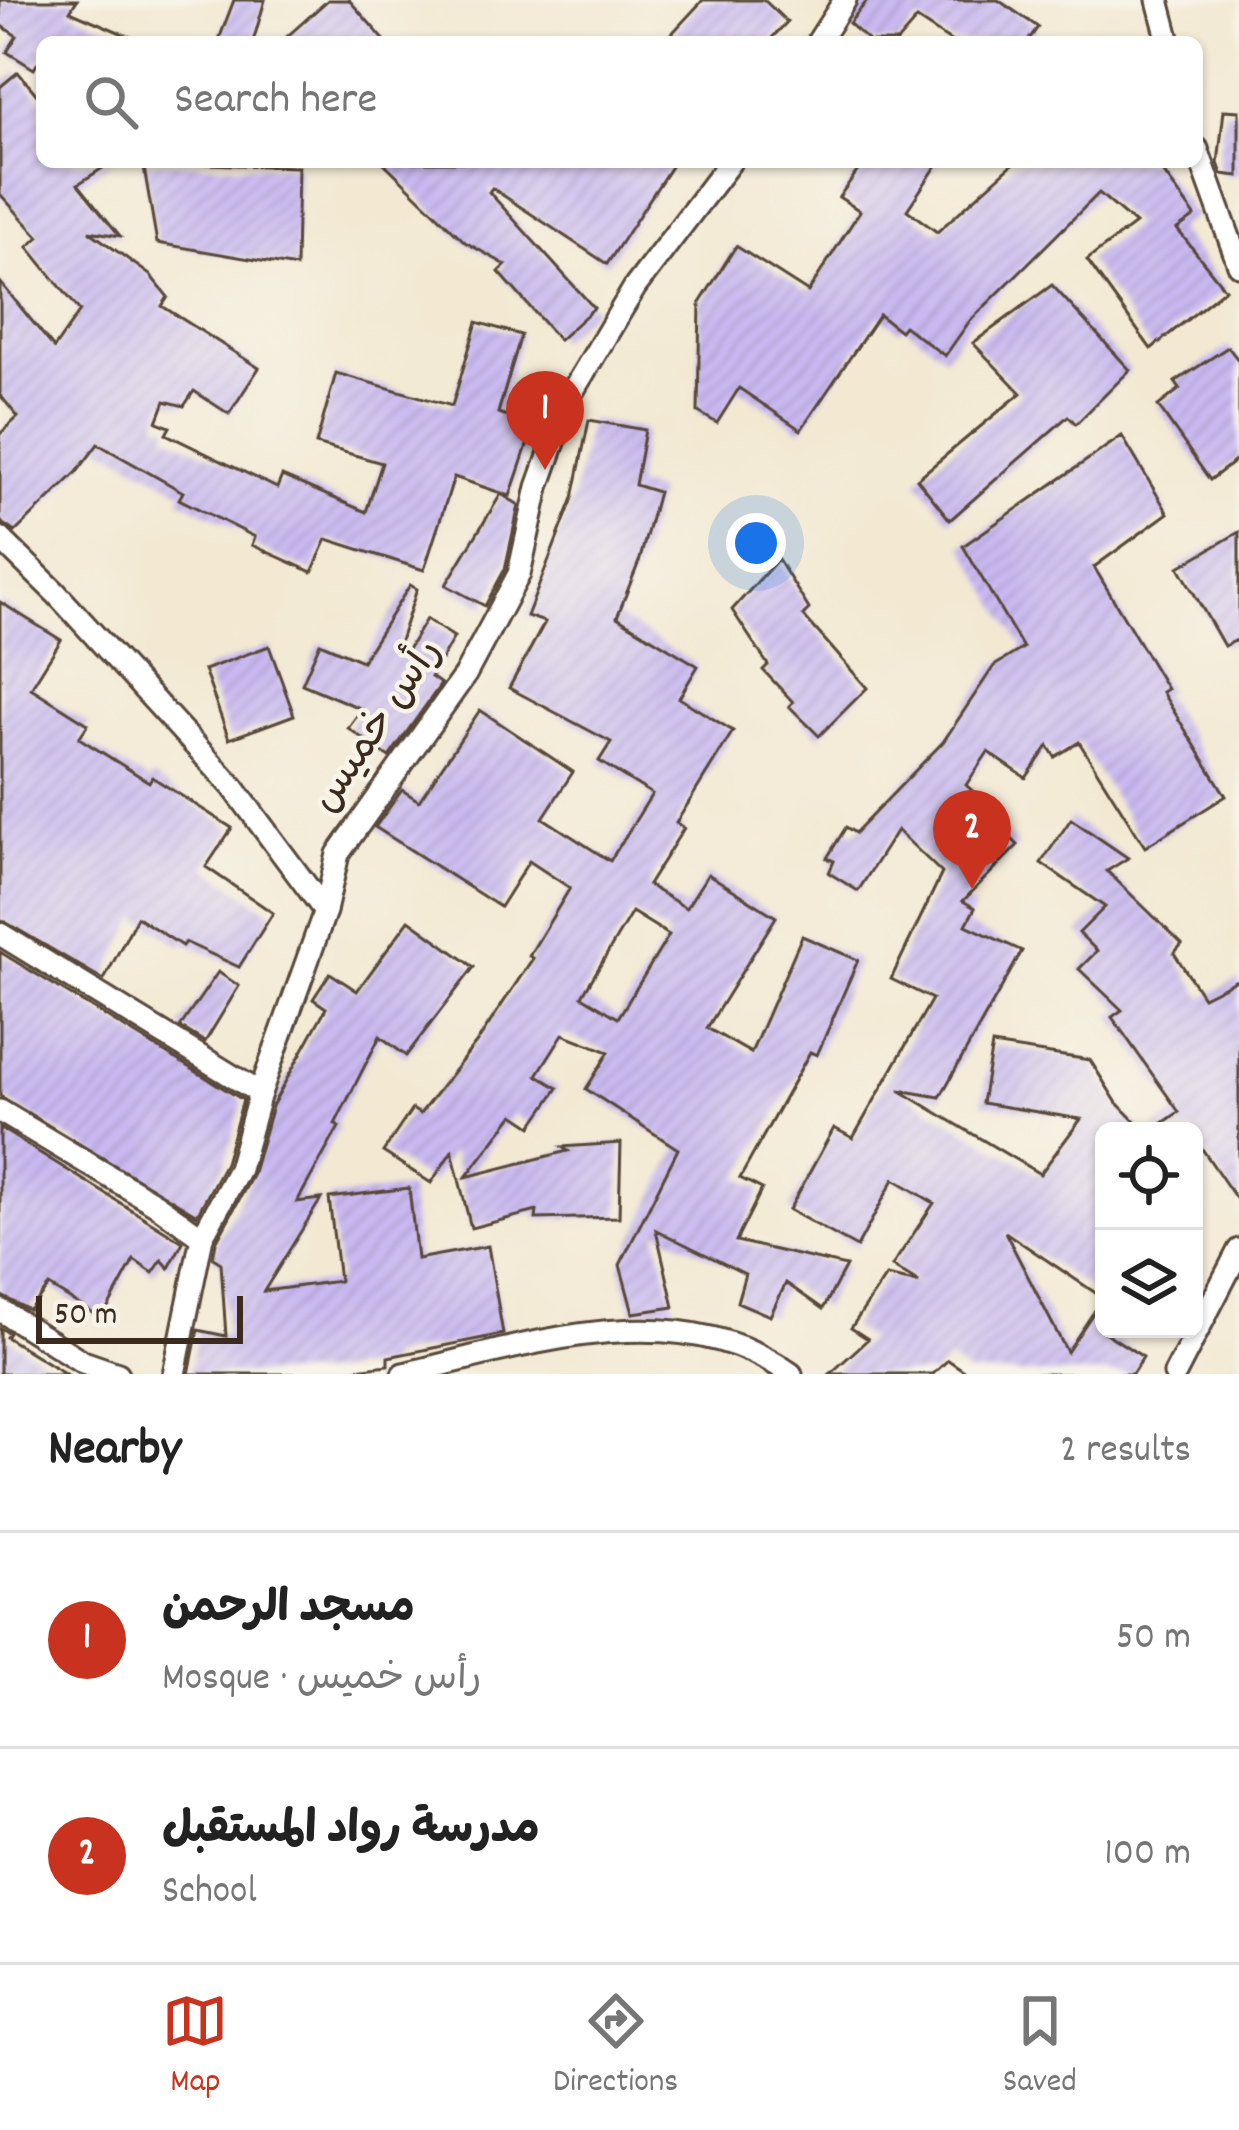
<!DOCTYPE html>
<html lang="en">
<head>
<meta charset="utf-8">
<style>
  :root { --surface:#fff; --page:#f2f2f2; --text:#222; --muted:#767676; --line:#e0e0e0; --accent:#c8321e }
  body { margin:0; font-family:Dekko,"Playpen Sans Arabic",sans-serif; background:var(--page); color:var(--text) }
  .controls { position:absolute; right:36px; bottom:36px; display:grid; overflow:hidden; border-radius:18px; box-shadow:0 3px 9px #0004 }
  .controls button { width:108px; height:108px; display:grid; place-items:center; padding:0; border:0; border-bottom:3px solid var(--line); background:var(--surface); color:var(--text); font:60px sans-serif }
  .scale { position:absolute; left:36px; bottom:30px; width:207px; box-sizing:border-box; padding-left:12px; border:6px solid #3b2a1e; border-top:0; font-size:33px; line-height:42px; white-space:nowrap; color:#3b2a1e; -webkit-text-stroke:9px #f7f3e8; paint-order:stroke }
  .you { position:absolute; left:756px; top:543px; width:42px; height:42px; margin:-30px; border:9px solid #fff; border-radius:50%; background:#1a73e8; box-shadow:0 0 0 18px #1a73e833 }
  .badge { display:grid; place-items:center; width:78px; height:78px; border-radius:50%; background:var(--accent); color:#fff; font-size:39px; font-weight:700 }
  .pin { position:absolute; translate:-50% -99px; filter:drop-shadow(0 3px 6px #0008) }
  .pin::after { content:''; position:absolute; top:63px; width:42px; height:36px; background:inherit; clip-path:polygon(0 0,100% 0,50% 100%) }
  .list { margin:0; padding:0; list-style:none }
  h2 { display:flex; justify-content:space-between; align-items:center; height:156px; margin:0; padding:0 48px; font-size:51px }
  h2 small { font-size:39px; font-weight:400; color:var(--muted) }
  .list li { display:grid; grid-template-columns:78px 1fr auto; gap:36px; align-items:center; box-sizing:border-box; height:216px; padding:0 48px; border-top:3px solid var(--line) }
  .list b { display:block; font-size:45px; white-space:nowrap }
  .list p { margin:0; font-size:39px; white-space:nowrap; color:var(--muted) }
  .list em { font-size:39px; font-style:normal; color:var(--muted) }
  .icon { flex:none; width:66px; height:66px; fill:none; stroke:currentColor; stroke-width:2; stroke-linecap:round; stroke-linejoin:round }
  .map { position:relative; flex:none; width:1239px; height:1374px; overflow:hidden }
  .search { position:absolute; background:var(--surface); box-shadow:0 3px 9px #0004; left:36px; right:36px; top:36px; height:132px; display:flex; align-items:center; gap:30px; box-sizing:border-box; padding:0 42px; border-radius:18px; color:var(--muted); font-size:45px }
  .sheet { height:588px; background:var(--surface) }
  nav { display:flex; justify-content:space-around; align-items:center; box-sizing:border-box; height:168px; border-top:3px solid var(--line); background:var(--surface); font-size:33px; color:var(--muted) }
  nav a { display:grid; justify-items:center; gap:6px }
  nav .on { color:var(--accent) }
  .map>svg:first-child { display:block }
</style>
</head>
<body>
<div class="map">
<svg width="1239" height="1374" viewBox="0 0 1239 1374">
  <defs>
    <pattern id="building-hatch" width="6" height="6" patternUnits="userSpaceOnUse" patternTransform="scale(3)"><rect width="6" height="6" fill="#c9b9f1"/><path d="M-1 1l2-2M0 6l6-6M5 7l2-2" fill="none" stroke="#ae9fce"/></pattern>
  </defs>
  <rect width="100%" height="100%" fill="#f7f3e8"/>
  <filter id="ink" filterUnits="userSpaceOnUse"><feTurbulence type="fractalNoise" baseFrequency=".00833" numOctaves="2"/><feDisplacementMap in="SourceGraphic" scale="24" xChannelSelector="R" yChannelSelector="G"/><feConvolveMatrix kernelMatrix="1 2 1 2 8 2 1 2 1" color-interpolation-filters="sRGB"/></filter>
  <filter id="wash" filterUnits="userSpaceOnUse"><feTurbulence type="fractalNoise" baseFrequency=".004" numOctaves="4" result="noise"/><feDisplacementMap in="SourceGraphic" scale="48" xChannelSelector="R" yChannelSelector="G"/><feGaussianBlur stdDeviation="2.7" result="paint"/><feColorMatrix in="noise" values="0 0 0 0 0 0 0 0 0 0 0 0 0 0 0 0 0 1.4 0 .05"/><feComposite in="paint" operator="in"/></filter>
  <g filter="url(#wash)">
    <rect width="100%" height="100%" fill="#f3e9d3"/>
    <g id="blocks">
      <!-- building -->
      <g fill="url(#building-hatch)" fill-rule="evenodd">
        <path d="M 0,0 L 77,0 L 70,11 L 142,42 L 42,42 L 42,56 L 34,69 L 7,52 L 17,36 L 0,25 Z"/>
        <path d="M 234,0 L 265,0 L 253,42 L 218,42 Z"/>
        <path d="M 328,0 L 349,0 L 386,42 L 281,42 Z"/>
        <path d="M 703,0 L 764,0 L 787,22 L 768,42 L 664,42 Z"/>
        <path d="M 868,0 L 998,0 L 1038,27 L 1027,42 L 952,42 L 917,19 L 897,42 L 870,42 L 849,23 Z"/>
        <path d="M 18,72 L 42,101 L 42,162 L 112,162 L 78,184 L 120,236 L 89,231 L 150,275 L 168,297 L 162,306 L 259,368 L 229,414 L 194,391 L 184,406 L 165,401 L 157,422 L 170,427 L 166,434 L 277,488 L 282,476 L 366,512 L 382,463 L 316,444 L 336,373 L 452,406 L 477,322 L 521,335 L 498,413 L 534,425 L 510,496 L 454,477 L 424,570 L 327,539 L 312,572 L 252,545 L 255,537 L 179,499 L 183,492 L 98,444 L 77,472 L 15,532 L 3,524 L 0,520 L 0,434 L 18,417 L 0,395 L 0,282 L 54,348 L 80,311 L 28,247 L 39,237 L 0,194 L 0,87 Z"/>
        <path d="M 1224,110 L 1239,111 L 1239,176 L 1222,174 L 1218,163 Z"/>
        <path d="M 143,162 L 298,167 L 296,267 L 157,243 Z"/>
        <path d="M 383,162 L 674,162 L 607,264 L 492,188 L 489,192 L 594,308 L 559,340 L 499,272 L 506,265 L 465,242 Z"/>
        <path d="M 864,162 L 939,162 L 907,210 L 937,232 L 1015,162 L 1156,162 L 1195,216 L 1177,229 L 1225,289 L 1151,349 L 1087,260 L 1135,224 L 1099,193 L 969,322 L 945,356 L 904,326 L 900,331 L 879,315 L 801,430 L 739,388 L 717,423 L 698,412 L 700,303 L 736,246 L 808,292 L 860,211 L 839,197 Z"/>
        <path d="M 1052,285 L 1130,370 L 1076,424 L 1068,416 L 950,520 L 917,479 L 1021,393 L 973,343 Z"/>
        <path d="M 1228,347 L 1239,361 L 1239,458 L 1210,480 L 1158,406 L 1180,389 L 1175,382 Z"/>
        <path d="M 589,420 L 645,430 L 635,485 L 658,492 L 640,559 L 617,617 L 698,666 L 679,698 L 733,731 L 676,823 L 684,828 L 648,885 L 686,908 L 708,874 L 776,917 L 707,1028 L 751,1053 L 802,936 L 858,960 L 817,1055 L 810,1052 L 740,1178 L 762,1189 L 736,1241 L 846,1266 L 823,1309 L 786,1283 L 770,1316 L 737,1302 L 745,1274 L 656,1230 L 674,1307 L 633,1313 L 620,1265 L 678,1149 L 586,1089 L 609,1052 L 563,1034 L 537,1075 L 558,1088 L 532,1126 L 514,1114 L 466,1177 L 568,1151 L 562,1147 L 621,1143 L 619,1217 L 536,1219 L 537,1211 L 471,1228 L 452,1151 L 431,1183 L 383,1152 L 412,1109 L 420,1114 L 479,1039 L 533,958 L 529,956 L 570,888 L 529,861 L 500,907 L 375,827 L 402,790 L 419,801 L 480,710 L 573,772 L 543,818 L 610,861 L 652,794 L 599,761 L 611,742 L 509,688 L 545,622 L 527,616 L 573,498 ZM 632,912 L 669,935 L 618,1018 L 582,996 Z"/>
        <path d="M 1122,436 L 1168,513 L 1094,567 L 1167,689 L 1162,692 L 1226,796 L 1145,847 L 1079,742 L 1055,757 L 1048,746 L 1026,778 L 988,752 L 966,785 L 978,796 L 973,801 L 1018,845 L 963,901 L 975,908 L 966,925 L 1022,951 L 940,1097 L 899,1090 L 1040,1174 L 1081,1119 L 982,1103 L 992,1045 L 1090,1060 L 1117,1103 L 1144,1131 L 1104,1131 L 1104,1332 L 1143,1357 L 1132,1374 L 969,1374 L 948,1360 L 933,1374 L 830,1374 L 868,1339 L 851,1328 L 886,1276 L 919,1283 L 892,1266 L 934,1203 L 894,1179 L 857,1247 L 789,1210 L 834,1128 L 853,1138 L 932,999 L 891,979 L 942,873 L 897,830 L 858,891 L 829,873 L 834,861 L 827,858 L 846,827 L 855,833 L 943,742 L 994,666 L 1023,648 L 963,546 ZM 1005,1232 L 1103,1298 L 1067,1352 Z"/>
        <path d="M 501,494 L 519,505 L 505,569 L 485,606 L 446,585 Z"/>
        <path d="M 1239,532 L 1239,639 L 1224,646 L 1179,567 Z"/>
        <path d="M 778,559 L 809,609 L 803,615 L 867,688 L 819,736 L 789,706 L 793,702 L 763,670 L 768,665 L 732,610 Z"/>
        <path d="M 410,585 L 417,589 L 398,647 L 407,651 L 426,619 L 454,637 L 431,677 L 441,684 L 389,757 L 348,728 L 362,709 L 302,684 L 320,643 L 362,661 Z"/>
        <path d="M 0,602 L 61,640 L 31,688 L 88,724 L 79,738 L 149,782 L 152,777 L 232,828 L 206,867 L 273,913 L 239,967 L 185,942 L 182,946 L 137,917 L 104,980 L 0,919 Z"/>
        <path d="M 269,646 L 294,715 L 229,739 L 204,670 Z"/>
        <path d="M 1071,819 L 1128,858 L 1107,871 L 1182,944 L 1174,953 L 1203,997 L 1239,979 L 1239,1203 L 1194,1137 L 1194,1131 L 1151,1131 L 1179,1112 L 1112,1017 L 1122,1010 L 1079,969 L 1097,951 L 1079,933 L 1105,907 L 1041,863 Z"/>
        <path d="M 409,920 L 474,967 L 406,1056 L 380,1036 L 335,1124 L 339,1127 L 297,1202 L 321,1199 L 264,1291 L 339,1281 L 329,1198 L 409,1188 L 417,1259 L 488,1246 L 503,1334 L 388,1357 L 388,1365 L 317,1374 L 189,1374 L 198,1330 L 226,1336 L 221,1263 L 213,1258 L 216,1242 L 252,1176 L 272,1106 L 326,1008 L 313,999 L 330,973 L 357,991 Z"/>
        <path d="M 0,952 L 243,1100 L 225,1163 L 197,1215 L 0,1096 Z"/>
        <path d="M 218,972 L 239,986 L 205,1042 L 180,1027 Z"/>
        <path d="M 0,1128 L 183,1242 L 169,1268 L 162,1260 L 153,1273 L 134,1260 L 102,1319 L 49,1286 L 29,1310 L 0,1295 Z"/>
        <path d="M 0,1328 L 9,1333 L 6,1337 L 66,1374 L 0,1374 Z"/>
      </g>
    </g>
  </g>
  <g filter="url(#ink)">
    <use href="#blocks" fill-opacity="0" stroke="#574739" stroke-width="3"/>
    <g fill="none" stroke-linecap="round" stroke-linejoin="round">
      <!-- street casing -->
      <g stroke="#574739" stroke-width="27">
        <g id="street">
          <path d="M 1158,0 L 1169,42"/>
          <path d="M 818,42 L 845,0"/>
          <path d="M 1197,149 L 1239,265"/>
          <path d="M 0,538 L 56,593 L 233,787 L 325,911"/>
          <path d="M 0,934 L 260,1093"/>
          <path d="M 0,1111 L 157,1205 L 202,1237"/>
          <path d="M 0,1310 L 83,1362 L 118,1374"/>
          <path d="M 174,1374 L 202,1237 L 239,1169 L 260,1093 L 325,911 L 338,854 L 465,675 L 519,574 L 538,487 L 572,392 L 635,287 L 730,162"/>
          <path d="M 403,1374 C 528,1345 677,1292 791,1374"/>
          <path d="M 1175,1374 L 1239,1250"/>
        </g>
      </g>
      <!-- street -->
      <use href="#street" stroke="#fff" stroke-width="21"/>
    </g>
  </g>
  <g text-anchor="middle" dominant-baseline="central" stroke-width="9" stroke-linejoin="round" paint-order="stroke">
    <!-- street labels -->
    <g font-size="42" fill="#3b2a1e" stroke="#f7f3e8">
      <text transform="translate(379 727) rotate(-56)">رأس خميس</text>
    </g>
  </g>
</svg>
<div class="controls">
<button><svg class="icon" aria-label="locate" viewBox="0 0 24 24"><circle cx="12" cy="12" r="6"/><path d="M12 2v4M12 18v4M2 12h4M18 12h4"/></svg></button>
<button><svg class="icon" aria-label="layers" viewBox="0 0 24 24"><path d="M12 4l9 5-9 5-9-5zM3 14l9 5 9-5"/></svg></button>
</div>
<div class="scale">50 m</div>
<div class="you"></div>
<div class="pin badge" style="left:545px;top:470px">1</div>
<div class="pin badge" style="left:972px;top:889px">2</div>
<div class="search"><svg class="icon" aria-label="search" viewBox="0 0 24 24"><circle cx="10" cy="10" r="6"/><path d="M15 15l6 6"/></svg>Search here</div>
</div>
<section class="sheet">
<h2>Nearby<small>2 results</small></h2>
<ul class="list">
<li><span class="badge">1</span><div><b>مسجد الرحمن</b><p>Mosque · رأس خميس</p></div><em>50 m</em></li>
<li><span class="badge">2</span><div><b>مدرسة رواد المستقبل</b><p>School</p></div><em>100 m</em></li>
</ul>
</section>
<nav>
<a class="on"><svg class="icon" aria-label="map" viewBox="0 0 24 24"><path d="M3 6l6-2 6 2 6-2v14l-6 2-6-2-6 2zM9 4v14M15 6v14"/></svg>Map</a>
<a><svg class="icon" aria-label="directions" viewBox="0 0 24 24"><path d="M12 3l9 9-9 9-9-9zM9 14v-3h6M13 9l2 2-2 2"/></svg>Directions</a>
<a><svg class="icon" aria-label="saved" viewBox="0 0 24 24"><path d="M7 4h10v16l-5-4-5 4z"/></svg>Saved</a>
</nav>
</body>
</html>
